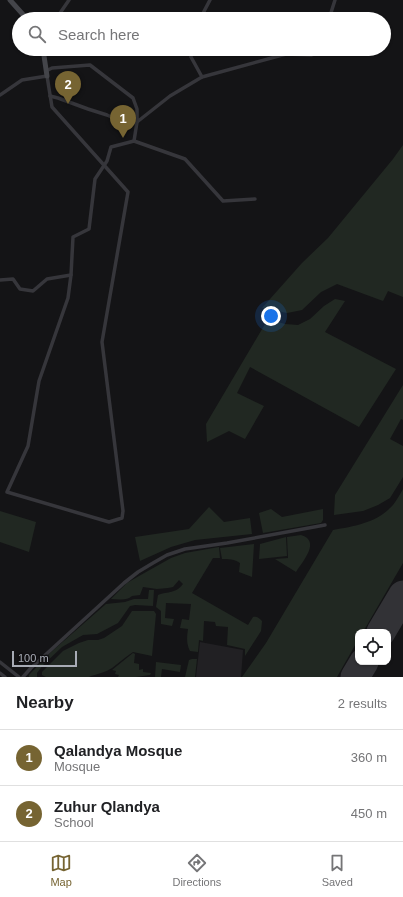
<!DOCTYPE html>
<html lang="en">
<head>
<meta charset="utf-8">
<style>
  :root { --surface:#fff; --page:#f2f2f2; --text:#202124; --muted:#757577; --line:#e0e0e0; --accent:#766432 }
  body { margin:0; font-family:Arial,sans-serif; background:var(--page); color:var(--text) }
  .controls { position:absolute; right:12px; bottom:12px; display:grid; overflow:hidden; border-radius:8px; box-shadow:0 1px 3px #0004 }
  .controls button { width:36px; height:36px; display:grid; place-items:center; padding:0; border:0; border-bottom:1px solid var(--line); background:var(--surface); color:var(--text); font:20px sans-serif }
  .scale { position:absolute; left:12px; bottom:10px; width:65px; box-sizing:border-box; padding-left:4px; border:2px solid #a7abb5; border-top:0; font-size:11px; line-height:14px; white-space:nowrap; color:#a7abb5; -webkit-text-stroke:3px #100f11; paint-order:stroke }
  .you { position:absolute; left:271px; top:316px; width:14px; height:14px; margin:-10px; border:3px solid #fff; border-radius:50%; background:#1a73e8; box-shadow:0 0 0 6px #1a73e833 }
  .badge { display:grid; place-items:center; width:26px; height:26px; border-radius:50%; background:var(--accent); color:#fff; font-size:13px; font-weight:700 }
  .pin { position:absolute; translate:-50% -33px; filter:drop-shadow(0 1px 2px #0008) }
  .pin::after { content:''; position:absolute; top:21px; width:14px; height:12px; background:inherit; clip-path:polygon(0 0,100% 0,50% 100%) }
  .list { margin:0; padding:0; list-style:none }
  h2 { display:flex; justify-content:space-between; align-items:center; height:52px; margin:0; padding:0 16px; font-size:17px }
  h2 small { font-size:13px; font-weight:400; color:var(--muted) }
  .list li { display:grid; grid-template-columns:26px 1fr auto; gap:12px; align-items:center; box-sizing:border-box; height:56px; padding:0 16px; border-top:1px solid var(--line) }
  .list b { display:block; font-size:15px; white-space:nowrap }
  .list p { margin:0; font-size:13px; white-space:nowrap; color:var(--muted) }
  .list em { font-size:13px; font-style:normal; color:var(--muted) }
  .icon { flex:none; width:22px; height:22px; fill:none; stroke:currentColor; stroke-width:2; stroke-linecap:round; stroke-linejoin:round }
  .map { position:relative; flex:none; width:403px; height:677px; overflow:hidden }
  .search { position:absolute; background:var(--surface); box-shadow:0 1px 3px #0004; left:12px; right:12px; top:12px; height:44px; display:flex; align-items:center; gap:10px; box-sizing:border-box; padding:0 14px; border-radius:22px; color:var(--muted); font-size:15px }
  .sheet { height:164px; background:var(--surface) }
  nav { display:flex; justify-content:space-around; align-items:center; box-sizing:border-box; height:56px; border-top:1px solid var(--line); background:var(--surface); font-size:11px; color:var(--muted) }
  nav a { display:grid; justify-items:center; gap:2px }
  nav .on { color:var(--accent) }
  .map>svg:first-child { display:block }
</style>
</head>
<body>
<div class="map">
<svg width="403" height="677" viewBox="0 0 403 677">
  <rect width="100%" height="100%" fill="#141416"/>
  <!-- built -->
  <path fill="#212023" d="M 200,642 L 243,650 L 241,677 L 196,677 Z"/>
  <!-- green -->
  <g fill="#212822">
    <path d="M 403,145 L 403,297 L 388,291 L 383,301 L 337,284 L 321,292 L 302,310 L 287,313 L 262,308 L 302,263 L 328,238 L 393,159 Z"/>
    <path d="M 335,299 L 345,301 L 325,332 L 396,369 L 359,427 L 250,367 L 237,393 L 264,406 L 245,439 L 229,431 L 207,442 L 206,424 L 268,319 L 285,324 L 298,325 L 310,319 L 324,306 Z"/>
    <path d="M 403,385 L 403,420 L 401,419 L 390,439 L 403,446 L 403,477 L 390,498 L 378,505 L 363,511 L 334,515 L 335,495 Z"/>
    <path d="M 403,489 L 403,563 L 363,632 L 358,632 L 358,640 L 337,677 L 242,677 L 266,643 L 333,530 C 355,526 377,523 393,505 C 397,500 400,494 403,489 Z"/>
    <path d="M 209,507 L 224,522 L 250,518 L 252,534 L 195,540 L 171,547 L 140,561 L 135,537 L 189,529 Z"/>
    <path d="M 271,509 L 282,517 L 323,509 L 323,520 L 321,523 L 263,533 L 259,513 Z"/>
    <path d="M 0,511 L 36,522 L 29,552 L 0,542 Z"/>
    <path d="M 301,535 C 321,541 303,561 296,572 L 275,559 L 288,558 L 287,537 Z"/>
    <path d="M 286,537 L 287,556 L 259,559 L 260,544 Z"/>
    <path d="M 254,544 L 252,577 L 239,572 L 240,563 C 235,559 228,559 222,559 L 220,548 Z"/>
    <path d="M 219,547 L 220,558 L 213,558 L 192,593 L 248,625 L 253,617 C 257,616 259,618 262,621 L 261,631 L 245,656 L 245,649 L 227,645 L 228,627 L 216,626 L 215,622 L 204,621 L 203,641 L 199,640 L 198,652 L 190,651 C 186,643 187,637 188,629 L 180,628 L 182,619 L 189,620 L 191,604 L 166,603 L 165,618 L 174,619 L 172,626 L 161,624 L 161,611 L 156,607 L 158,595 C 169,591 175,594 183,584 L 179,580 L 173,587 L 168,588 L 157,589 L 143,587 L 140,595 L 132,596 C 127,601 118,599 111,599 L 127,583 L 139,576 L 171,558 L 185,553 Z"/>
    <path d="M 149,590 L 154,590 L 153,606 L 135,605 L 130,606 L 118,623 L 97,634 L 83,635 L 62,647 L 43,665 L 37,673 L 37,677 L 29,677 L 29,675 L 50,653 L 106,604 L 125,602 L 134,599 L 148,599 Z"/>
    <path d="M 132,611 L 154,611 L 156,614 L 152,656 L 133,652 C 125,657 119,663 112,668 C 106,672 98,674 91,676 L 89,677 L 46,677 L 42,675 L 42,672 L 63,651 L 79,643 L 88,640 L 98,640 L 104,638 L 122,626 Z"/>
    <path d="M 133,653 L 135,654 L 134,663 L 139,664 L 139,670 L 143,669 L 143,672 L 151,673 L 150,675 L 136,677 L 118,677 L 119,675 L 115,674 L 116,671 L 112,670 Z"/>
    <path d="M 192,659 L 197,659 L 195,677 L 185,677 L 189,660 Z"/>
    <path d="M 156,662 L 181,665 L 180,672 L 162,669 L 161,677 L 155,677 Z"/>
  </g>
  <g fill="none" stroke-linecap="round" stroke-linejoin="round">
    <!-- runway -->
    <g stroke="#323236" stroke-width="29">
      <path d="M 381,632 L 403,595"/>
      <path d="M 355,677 L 364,662"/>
    </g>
    <!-- street -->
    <g stroke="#36363b" stroke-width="3.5">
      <path d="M 56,19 L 69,0"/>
      <path d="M 200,19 L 210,0"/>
      <path d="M 329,19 L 335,0"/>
      <path d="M 191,49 L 191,57 L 202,77 L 286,54 L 311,55 L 322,51 L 326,49"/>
      <path d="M 46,71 L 52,68 L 90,65 L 133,98 L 137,109 L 137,122 L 170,96 L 202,77"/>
      <path d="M 0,95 L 22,80 L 47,76 L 52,107 L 128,192 L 102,342 L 123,511 L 122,518 L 109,522 L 7,492 L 28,446 L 39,381 L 68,298 L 71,275"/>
      <path d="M 50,96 L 58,98 L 88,109 L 107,115 L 127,124 L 137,122 L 134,141 L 185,159 L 223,201 L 255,199"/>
      <path d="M 0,280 L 13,279 L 20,289 L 33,291 L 47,279 L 71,275 L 73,237 L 89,229 L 95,179 L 107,161 L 111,147 L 134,141"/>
      <path d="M 0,662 L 19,677"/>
      <path d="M 0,673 L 5,677"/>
      <path d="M 23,677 L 31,668 L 124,583 L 138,572 L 153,563 L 167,555 L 185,549 L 227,543 L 325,525"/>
    </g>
    <!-- secondary -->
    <g stroke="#44454a" stroke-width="5">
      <path d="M 10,0 L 27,19"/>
      <path d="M 43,49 L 47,76"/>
    </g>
  </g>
</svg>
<div class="controls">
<button><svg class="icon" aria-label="locate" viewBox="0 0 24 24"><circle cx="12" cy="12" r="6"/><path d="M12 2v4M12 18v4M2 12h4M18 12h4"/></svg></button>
</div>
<div class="scale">100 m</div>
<div class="you"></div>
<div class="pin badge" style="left:123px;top:138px">1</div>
<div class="pin badge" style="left:68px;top:104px">2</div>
<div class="search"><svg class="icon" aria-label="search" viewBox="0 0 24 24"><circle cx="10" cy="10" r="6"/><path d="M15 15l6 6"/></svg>Search here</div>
</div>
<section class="sheet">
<h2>Nearby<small>2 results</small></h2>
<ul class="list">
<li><span class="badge">1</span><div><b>Qalandya Mosque</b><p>Mosque</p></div><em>360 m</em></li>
<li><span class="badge">2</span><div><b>Zuhur Qlandya</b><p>School</p></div><em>450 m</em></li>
</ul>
</section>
<nav>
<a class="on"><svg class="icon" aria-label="map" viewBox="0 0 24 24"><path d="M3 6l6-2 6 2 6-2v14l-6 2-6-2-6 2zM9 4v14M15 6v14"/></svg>Map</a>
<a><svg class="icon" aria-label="directions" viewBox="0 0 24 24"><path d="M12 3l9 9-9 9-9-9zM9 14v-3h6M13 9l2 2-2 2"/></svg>Directions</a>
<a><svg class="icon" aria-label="saved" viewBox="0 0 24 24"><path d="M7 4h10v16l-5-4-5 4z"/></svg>Saved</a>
</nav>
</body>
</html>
